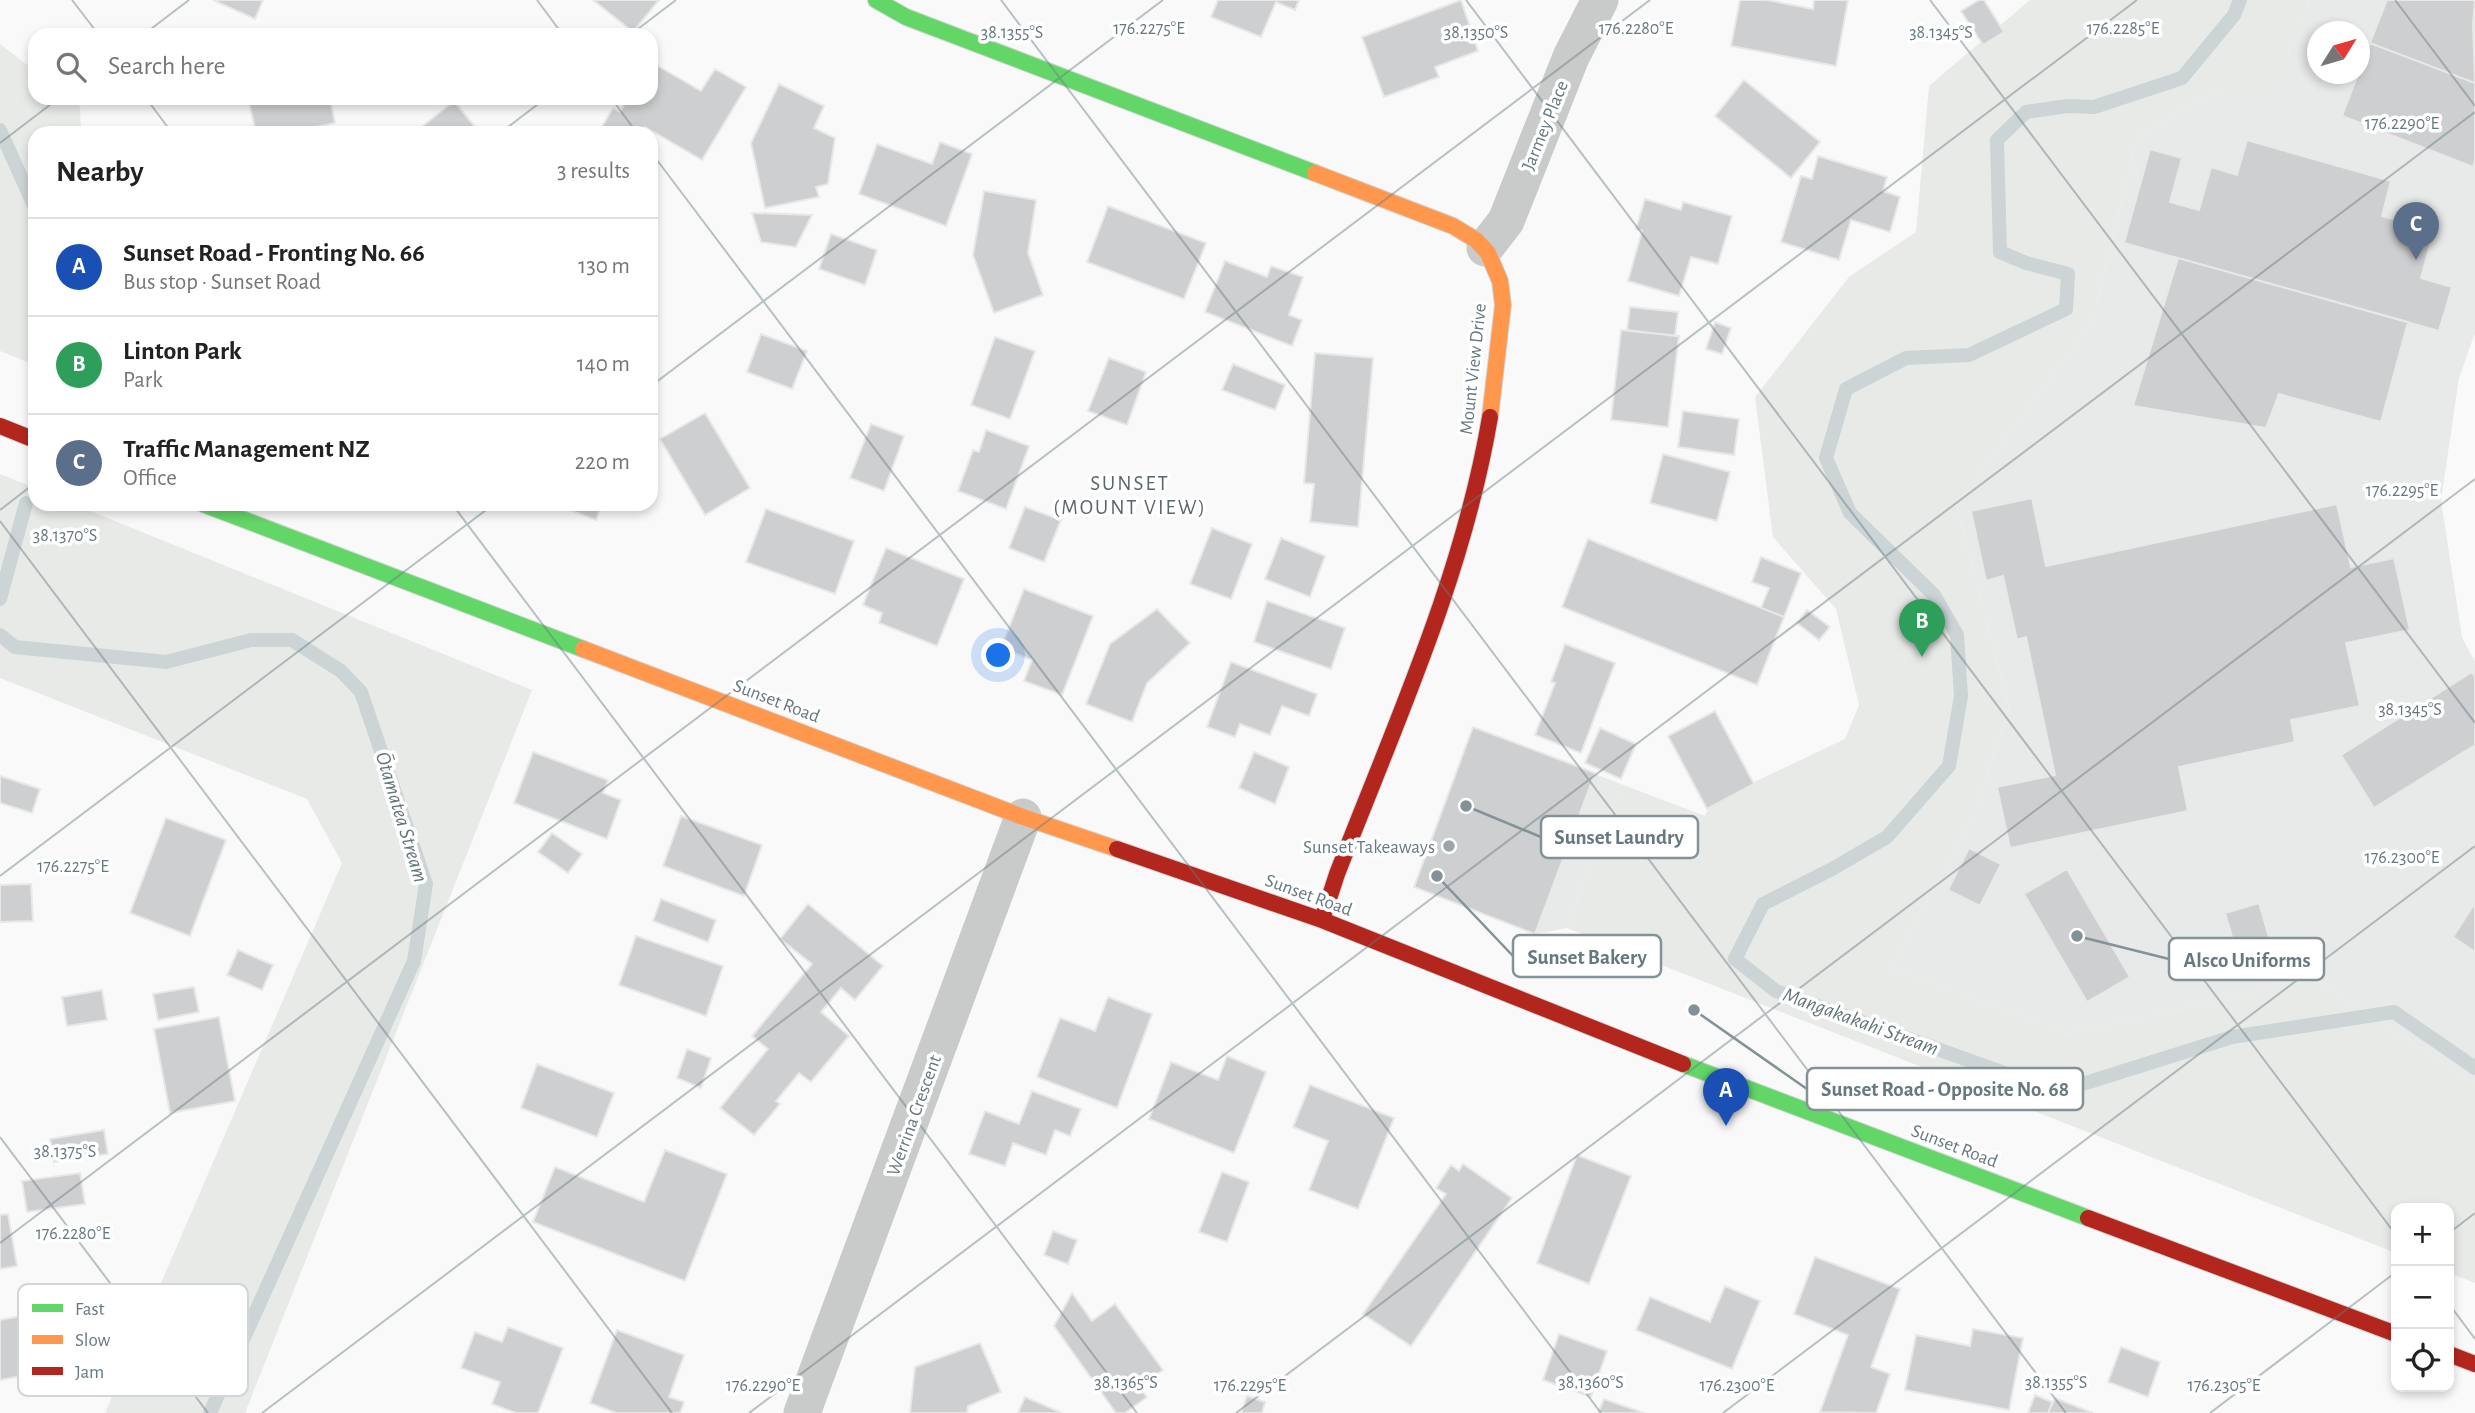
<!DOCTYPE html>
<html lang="en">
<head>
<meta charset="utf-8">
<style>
	body { margin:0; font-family:"Alegreya Sans",sans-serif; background:#f6f6f6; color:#222 }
	.controls { position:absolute; right:21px; bottom:21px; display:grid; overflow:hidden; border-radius:14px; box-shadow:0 4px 10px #0003 }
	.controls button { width:63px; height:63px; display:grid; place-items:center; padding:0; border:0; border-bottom:2px solid #e0e0e0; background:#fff; color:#222; font:35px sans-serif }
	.compass { position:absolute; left:2307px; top:21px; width:63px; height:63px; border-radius:50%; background:#fff; box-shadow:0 4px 10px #0003; rotate:53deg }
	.you { position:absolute; left:999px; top:656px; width:24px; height:24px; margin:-18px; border:5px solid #fff; border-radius:50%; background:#1a73e8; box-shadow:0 0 0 10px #1a73e833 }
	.badge { display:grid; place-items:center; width:46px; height:46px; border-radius:50%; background:#585d5f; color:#fff; font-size:23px; font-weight:700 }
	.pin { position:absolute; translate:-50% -58px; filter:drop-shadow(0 2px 4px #0008) }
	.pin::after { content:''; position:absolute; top:37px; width:24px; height:21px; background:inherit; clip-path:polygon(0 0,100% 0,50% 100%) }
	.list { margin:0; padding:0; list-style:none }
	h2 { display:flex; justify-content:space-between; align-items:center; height:91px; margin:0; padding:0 28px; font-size:30px }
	h2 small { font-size:23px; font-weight:400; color:#767676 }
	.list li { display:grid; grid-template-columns:46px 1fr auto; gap:21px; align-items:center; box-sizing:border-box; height:98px; padding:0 28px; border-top:2px solid #e0e0e0 }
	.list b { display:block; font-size:26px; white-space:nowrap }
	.list p { margin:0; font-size:23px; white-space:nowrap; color:#767676 }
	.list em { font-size:23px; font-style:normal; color:#767676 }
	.icon { flex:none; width:38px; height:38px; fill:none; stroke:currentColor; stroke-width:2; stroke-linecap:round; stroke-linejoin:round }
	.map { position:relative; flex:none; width:2475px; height:1413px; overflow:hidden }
	.search { position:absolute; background:#fff; box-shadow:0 4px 10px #0003; left:28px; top:28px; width:630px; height:77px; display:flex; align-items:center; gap:18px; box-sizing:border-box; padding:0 24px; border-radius:21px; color:#767676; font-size:26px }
	.panel { position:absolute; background:#fff; box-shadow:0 4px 10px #0003; left:28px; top:126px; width:630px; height:385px; border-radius:21px }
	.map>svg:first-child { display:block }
</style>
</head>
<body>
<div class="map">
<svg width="2475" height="1413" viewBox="0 0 2475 1413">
	<rect width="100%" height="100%" fill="#f9f9f9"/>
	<!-- built -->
	<path fill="#e8eae9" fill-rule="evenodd" d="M 2309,0 L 2475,0 L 2475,333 L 2459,378 L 2441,500 L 2462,637 L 2475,662 L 2475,1084 L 2316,980 L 2068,1033 L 1891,968 L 1975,814 L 2009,708 L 1956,503 L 2092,323 L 2137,137 L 2218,89 L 2272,96 ZM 2318,32 L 2360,32 L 2360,74 L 2318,74 Z
		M 1473,727 L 1621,784 L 1567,928 L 1535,934 L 1414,887 Z"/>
	<!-- green -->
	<path fill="#e8eae7" d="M 2030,0 L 2309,0 L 2272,97 L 2218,89 L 2137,137 L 2092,323 L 1956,503 L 2009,708 L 1975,814 L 1891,968 L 2068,1033 L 2316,980 L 2475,1084 L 2475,1283 L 2449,1273 L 2449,1208 L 2396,1208 L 2396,1253 L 1567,928 L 1621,784 L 1705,816 L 1712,802 L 1845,739 L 1859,705 L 1836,609 L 1773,537 L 1755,397 L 1849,277 L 1916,232 L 1929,86 Z
		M 0,44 L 35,71 L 35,98 L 69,98 L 80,107 L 81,133 L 35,133 L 35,365 L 0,351 Z
		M 0,474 L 35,488 L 35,504 L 73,504 L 532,690 L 245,1413 L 105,1413 L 342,863 L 307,799 L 0,678 Z"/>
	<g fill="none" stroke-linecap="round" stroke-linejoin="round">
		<!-- stream -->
		<path stroke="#ccd4d5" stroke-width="14" d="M 2240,0 L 2234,15 L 2182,78 L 2094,107 L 2067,106 L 2026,112 L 1997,140 L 2000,252 L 2026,263 L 2068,274 L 2066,309 L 1969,355 L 1906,358 L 1846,389 L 1826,458 L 1850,513 L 1934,595 L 1957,635 L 1961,696 L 1949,766 L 1887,837 L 1832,869 L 1763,904 L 1735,959 L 1776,991 L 2057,1092 L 2232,1037 L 2394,1012 L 2475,1068
			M 0,130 L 35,208
			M 0,599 L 26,503
			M 0,635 L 15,647 L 166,662 L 251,640 L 292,640 L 341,671 L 361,692 L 426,884 L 414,961 L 210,1413"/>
	</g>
	<!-- building -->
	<path fill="#cdcfd0" stroke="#e8e8e8" stroke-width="2" d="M 213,0 L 263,0 L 255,19 Z
		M 593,0 L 659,0 L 633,32 Z
		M 1218,0 L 1299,0 L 1295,10 L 1276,2 L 1261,37 L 1211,17 Z
		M 1461,0 L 1478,51 L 1435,67 L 1439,77 L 1384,97 L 1362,37 Z
		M 1740,0 L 1767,0 L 1813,9 L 1814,0 L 1848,0 L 1836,66 L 1731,46 Z
		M 1979,0 L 1984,0 L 2004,32 L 1983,45 L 1961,11 Z
		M 2387,0 L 2475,0 L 2473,23 L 2475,83 L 2370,43 Z
		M 2370,43 L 2475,83 L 2475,161 L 2473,167 L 2342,116 Z
		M 651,62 L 701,91 L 715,69 L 746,87 L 702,160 L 645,127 L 642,133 L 611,133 L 601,128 L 613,108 L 620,112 L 628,98 L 651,98 Z
		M 1744,80 L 1820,142 L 1791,178 L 1715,116 Z
		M 779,84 L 824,106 L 814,128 L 835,138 L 828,184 L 816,187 L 819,197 L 765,208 L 751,143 Z
		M 248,98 L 330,98 L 335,123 L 286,133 L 256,133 Z
		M 454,101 L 480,133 L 414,133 Z
		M 2247,140 L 2391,181 L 2382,216 L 2434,230 L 2421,278 L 2452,287 L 2439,331 L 2124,243 L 2150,149 L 2182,158 L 2170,202 L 2199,210 L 2211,167 L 2237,175 Z
		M 940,142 L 972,154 L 946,226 L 859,194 L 877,144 L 932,164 Z
		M 1818,156 L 1887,177 L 1883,191 L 1900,197 L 1890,232 L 1851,220 L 1839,260 L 1781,242 L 1801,176 L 1812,179 Z
		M 984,191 L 1036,200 L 1028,253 L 1043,295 L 994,313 L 973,255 Z
		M 1645,199 L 1681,210 L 1683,202 L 1732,216 L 1718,264 L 1691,257 L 1679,296 L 1628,281 L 1642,231 L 1636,229 Z
		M 1108,206 L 1206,243 L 1184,299 L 1087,262 Z
		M 752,213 L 812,215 L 796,247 L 761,242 Z
		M 831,234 L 877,250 L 865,285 L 819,269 Z
		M 2178,258 L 2408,322 L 2381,422 L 2279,394 L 2266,428 L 2133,406 Z
		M 1225,261 L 1267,277 L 1271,266 L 1303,277 L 1289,315 L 1302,320 L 1292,346 L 1205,312 Z
		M 1630,307 L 1678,312 L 1675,336 L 1627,330 Z
		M 1715,322 L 1731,328 L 1722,354 L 1706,349 Z
		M 1621,330 L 1679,336 L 1668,427 L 1611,420 Z
		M 761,334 L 807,351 L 792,389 L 747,372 Z
		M 995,337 L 1035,351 L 1010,419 L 971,405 Z
		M 1315,353 L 1373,358 L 1358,527 L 1310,522 L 1314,484 L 1304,483 Z
		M 1109,358 L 1146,372 L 1127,425 L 1088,411 Z
		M 1233,364 L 1285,385 L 1275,410 L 1222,390 Z
		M 1683,411 L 1739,419 L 1734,455 L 1678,447 Z
		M 705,413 L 750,488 L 705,515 L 660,439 Z
		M 871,424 L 904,436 L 884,491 L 850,478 Z
		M 986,430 L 1029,446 L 1006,509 L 958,491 L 973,450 L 979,452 Z
		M 1663,454 L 1730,472 L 1717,521 L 1650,503 Z
		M 2032,498 L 2046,566 L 2337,504 L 2351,567 L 2394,558 L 2410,630 L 2346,643 L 2360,706 L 2291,720 L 2295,742 L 2179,767 L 2188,811 L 2010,848 L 1997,787 L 2055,775 L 2026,637 L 2017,640 L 2003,576 L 1986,581 L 1971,511 Z
		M 554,504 L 602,504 L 596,520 Z
		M 1025,507 L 1061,520 L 1044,562 L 1009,548 Z
		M 766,509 L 854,541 L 835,594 L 746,562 Z
		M 1212,528 L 1252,544 L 1231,599 L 1190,584 Z
		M 1281,538 L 1325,556 L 1310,597 L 1265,579 Z
		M 1588,539 L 1784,617 L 1757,685 L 1562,607 Z
		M 886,548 L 964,579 L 937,646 L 879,623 L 882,613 L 863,605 Z
		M 1761,557 L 1801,573 L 1784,617 L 1761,608 L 1769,588 L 1752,582 Z
		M 1024,589 L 1093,616 L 1062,695 L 1024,681 L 1032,660 L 1001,648 Z
		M 1267,601 L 1345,628 L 1331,669 L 1254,642 Z
		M 1157,609 L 1190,643 L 1147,683 L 1132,722 L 1086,704 L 1110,644 Z
		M 1807,610 L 1830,627 L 1819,640 L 1797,623 Z
		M 1565,644 L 1615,663 L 1581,753 L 1535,735 L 1555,683 L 1551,682 Z
		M 1231,662 L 1317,694 L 1309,716 L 1282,706 L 1270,735 L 1240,724 L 1235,737 L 1207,727 Z
		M 2472,672 L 2475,677 L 2475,745 L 2374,808 L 2341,755 Z
		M 1715,711 L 1754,784 L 1707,809 L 1668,736 Z
		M 1473,727 L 1595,773 L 1535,934 L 1414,887 Z
		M 1600,728 L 1636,744 L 1621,779 L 1585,763 Z
		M 533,752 L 608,780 L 603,793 L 621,800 L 607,839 L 514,803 Z
		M 1254,752 L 1289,767 L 1275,804 L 1239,788 Z
		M 0,776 L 40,789 L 32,813 L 0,803 Z
		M 681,816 L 762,845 L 744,896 L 663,866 Z
		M 166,818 L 226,840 L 190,936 L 130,913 Z
		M 552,833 L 582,854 L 568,873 L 538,852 Z
		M 1969,848 L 2001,864 L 1980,906 L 1948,890 Z
		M 2067,869 L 2130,977 L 2087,1002 L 2024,894 Z
		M 31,884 L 33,921 L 0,922 L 0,885 Z
		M 661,899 L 716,920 L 708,942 L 653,921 Z
		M 2259,903 L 2278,968 L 2244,977 L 2225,913 Z
		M 2475,903 L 2475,952 L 2453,937 Z
		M 808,904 L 883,966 L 855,1000 L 841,988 L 821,1012 L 849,1036 L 811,1082 L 799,1073 L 776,1101 L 780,1104 L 754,1135 L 720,1108 L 768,1049 L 752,1036 L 812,964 L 780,939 Z
		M 636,936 L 723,966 L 706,1016 L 619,985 Z
		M 238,950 L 273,965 L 262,990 L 227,975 Z
		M 194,987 L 199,1012 L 158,1020 L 153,994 Z
		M 102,990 L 107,1020 L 67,1026 L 62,997 Z
		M 1108,997 L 1152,1014 L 1117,1108 L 1037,1077 L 1060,1018 L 1095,1031 Z
		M 219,1017 L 235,1101 L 170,1113 L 154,1029 Z
		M 687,1049 L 711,1058 L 701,1088 L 677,1078 Z
		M 1227,1056 L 1266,1072 L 1234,1153 L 1149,1119 L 1171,1062 L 1218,1080 Z
		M 537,1064 L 614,1093 L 597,1137 L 521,1108 Z
		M 1310,1085 L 1394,1118 L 1358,1209 L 1309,1190 L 1328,1141 L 1293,1127 Z
		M 1032,1091 L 1081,1109 L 1070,1136 L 1055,1130 L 1046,1155 L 1013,1143 L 1005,1166 L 969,1154 L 985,1111 L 1019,1124 Z
		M 104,1130 L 108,1154 L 54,1162 L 50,1139 Z
		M 665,1150 L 727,1174 L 685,1281 L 533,1222 L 555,1167 L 644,1202 Z
		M 1577,1155 L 1631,1176 L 1589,1284 L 1537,1263 Z
		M 1463,1164 L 1512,1198 L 1411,1346 L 1363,1314 L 1446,1194 L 1436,1188 L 1451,1165 L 1459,1171 Z
		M 1222,1172 L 1249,1182 L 1227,1242 L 1199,1232 Z
		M 80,1173 L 85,1204 L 27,1212 L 22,1181 Z
		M 8,1214 L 17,1266 L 0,1269 L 0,1215 Z
		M 1053,1231 L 1077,1240 L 1068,1264 L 1044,1255 Z
		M 1815,1257 L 1900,1289 L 1871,1367 L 1890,1374 L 1876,1413 L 1820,1412 L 1848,1335 L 1794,1314 Z
		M 1725,1286 L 1760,1301 L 1732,1369 L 1636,1330 L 1650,1297 L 1710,1322 Z
		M 1072,1293 L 1092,1321 L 1115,1304 L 1163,1370 L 1139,1387 L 1147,1397 L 1125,1413 L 1116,1413 L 1054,1326 Z
		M 36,1313 L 48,1371 L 0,1380 L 0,1320 Z
		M 508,1327 L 563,1348 L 538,1413 L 516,1413 L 492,1404 L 500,1382 L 461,1368 L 475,1332 L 502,1342 Z
		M 1973,1329 L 2023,1338 L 2009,1410 L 1905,1390 L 1916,1335 L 1970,1346 Z
		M 617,1330 L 684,1355 L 669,1397 L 684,1402 L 680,1413 L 616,1413 L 590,1403 Z
		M 1559,1334 L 1607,1351 L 1591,1397 L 1543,1380 Z
		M 980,1343 L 1001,1392 L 968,1406 L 967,1413 L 910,1413 L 915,1367 Z
		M 2121,1347 L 2160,1362 L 2148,1397 L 2108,1382 Z
		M 2035,1395 L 2052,1402 L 2048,1413 L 2028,1413 Z
		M 1247,1396 L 1265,1402 L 1262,1413 L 1241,1413 Z
		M 1025,1397 L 1062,1413 L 1018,1413 Z
		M 2055,1398 L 2093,1413 L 2048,1413 Z
		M 1604,1399 L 1644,1413 L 1598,1413 Z"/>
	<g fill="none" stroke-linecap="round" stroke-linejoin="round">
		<!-- fast casing -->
		<g stroke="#d4d5d6" stroke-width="18">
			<path id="fast" d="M 876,0 L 906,17 L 1315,173
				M 203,504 L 583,649
				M 1683,1064 L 2088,1218"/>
		</g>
		<!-- slow casing -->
		<g stroke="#d4d5d6" stroke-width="18">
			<path id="slow" d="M 1315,173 L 1453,226 L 1476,240 L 1488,253 L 1500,281 L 1503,305 L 1490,417
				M 583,649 L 1023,817 L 1117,849"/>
		</g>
		<!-- jam casing -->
		<g stroke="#d4d5d6" stroke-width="18">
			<path id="jam" d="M 0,426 L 35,440
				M 1117,849 L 1322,920 L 1683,1064
				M 1322,920 L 1337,874 C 1395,724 1463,577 1490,417
				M 2088,1218 L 2396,1334
				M 2449,1354 L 2475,1364"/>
		</g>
		<!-- street -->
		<path stroke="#c9caca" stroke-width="37" d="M 1485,248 L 1506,221 L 1571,57 L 1600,0
			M 802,1413 L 1023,817"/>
		<!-- fast -->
		<use href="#fast" stroke="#63d668" stroke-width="16"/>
		<!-- slow -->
		<use href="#slow" stroke="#ff974d" stroke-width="16"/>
		<!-- jam -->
		<use href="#jam" stroke="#b3261e" stroke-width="16"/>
	</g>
	<!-- ticks -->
	<path fill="none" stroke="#677980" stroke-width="2" stroke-opacity="0.45" d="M 72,0 L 99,35M 537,0 L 563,35M 1001,0 L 2066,1413M 1466,0 L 2396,1235M 1930,0 L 2475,723M 2395,0 L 2475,106M 143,35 L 189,0M 630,35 L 676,0M 146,98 L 172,133M 611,98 L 637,133M 500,133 L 546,98M 0,143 L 59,98M 651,152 L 1601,1413M 651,386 L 1163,0M 452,504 L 1137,1413M 0,510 L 35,483M 0,521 L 672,1413M 0,876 L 494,504M 0,1137 L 208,1413M 2449,1233 L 2475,1213M 0,1243 L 1650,0M 2449,1304 L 2475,1339M 262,1413 L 2137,0M 749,1413 L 2475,112M 1236,1413 L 2475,479M 1723,1413 L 2475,846M 2210,1413 L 2396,1272"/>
	<!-- markers -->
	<circle fill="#9aa6aa" stroke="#fff" stroke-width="2.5" cx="1449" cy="846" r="7"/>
	<g text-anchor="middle" stroke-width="7" stroke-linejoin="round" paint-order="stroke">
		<!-- street labels -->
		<g font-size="19" fill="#677980" stroke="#fff">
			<text transform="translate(1544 125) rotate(-68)" y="7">Jarmey Place</text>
			<text transform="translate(1472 369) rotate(-84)" y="7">Mount View Drive</text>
			<text transform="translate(777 700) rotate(21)" y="7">Sunset Road</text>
			<text transform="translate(1309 894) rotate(20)" y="7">Sunset Road</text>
			<text transform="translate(913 1115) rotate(-70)" y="7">Werrina Crescent</text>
			<text transform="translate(1955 1145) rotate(21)" y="7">Sunset Road</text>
		</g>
		<!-- poi labels -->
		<g font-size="19" fill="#677980" stroke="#fff" text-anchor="end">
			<text x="1435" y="853">Sunset Takeaways</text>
		</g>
		<!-- neighbourhood labels -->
		<g font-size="21" letter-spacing="2" fill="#59666c" stroke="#fff">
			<text x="1130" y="490">SUNSET<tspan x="1130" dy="24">(MOUNT VIEW)</tspan></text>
		</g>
		<!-- water labels -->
		<g font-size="21" font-style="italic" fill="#637679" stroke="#fff">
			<text transform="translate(402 817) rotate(73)" y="7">Ōtamatea Stream</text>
			<text transform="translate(1861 1021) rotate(20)" y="7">Mangakakahi Stream</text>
		</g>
	</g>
	<!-- legend -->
	<rect x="18" y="1284" width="230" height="112" rx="10" fill="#fff" stroke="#d1d7d9" stroke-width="2"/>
	<rect x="32" y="1304" width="31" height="8" fill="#63d668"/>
	<rect x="32" y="1335" width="31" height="9" fill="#ff974d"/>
	<rect x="32" y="1367" width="31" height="8" fill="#b3261e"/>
	<g font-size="19" fill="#677980">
		<text x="75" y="1315">Fast</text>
		<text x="75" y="1346">Slow</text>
		<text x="75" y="1378">Jam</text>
	</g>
	<g font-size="18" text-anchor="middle" fill="#677980" stroke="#fff" stroke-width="7" stroke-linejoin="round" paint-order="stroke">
		<text x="1149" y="34">176.2275°E</text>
		<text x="1636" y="34">176.2280°E</text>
		<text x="2123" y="34">176.2285°E</text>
		<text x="1012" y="38">38.1355°S</text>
		<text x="1476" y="38">38.1350°S</text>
		<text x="1941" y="38">38.1345°S</text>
		<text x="2402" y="129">176.2290°E</text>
		<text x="2402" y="496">176.2295°E</text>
		<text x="65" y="541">38.1370°S</text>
		<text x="2410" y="715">38.1345°S</text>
		<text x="2402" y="863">176.2300°E</text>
		<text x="73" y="872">176.2275°E</text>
		<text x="65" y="1157">38.1375°S</text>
		<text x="73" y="1239">176.2280°E</text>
		<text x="1126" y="1388">38.1365°S</text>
		<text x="1591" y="1388">38.1360°S</text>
		<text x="2056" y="1388">38.1355°S</text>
		<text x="763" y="1391">176.2290°E</text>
		<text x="1250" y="1391">176.2295°E</text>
		<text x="1737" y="1391">176.2300°E</text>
		<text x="2224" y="1391">176.2305°E</text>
	</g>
	<!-- callouts -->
	<path fill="none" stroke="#839297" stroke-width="2.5" d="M1466 806L1541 837M1437 876L1513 956M2077 936L2169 959M1694 1010L1807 1089"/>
	<g fill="#839297" stroke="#fff" stroke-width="2.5">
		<circle cx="1466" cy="806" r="7"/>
		<circle cx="1437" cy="876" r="7"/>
		<circle cx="2077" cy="936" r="7"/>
		<circle cx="1694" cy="1010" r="7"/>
	</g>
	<g fill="#fff" stroke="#839297" stroke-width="2.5">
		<rect x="1541" y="816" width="157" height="42" rx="7"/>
		<rect x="1513" y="935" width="148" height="42" rx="7"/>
		<rect x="2169" y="938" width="155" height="42" rx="7"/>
		<rect x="1807" y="1068" width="276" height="42" rx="7"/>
	</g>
	<g font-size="21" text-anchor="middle" font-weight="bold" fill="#677980">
		<text x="1619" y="844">Sunset Laundry</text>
		<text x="1587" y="964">Sunset Bakery</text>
		<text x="2247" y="967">Alsco Uniforms</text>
		<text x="1945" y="1096">Sunset Road - Opposite No. 68</text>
	</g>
</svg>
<div class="controls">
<button>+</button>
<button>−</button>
<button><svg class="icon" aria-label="locate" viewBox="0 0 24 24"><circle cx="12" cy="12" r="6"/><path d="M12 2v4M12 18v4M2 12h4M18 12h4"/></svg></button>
</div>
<svg class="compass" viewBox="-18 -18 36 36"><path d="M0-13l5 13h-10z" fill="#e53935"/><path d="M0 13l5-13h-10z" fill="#767676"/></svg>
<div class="you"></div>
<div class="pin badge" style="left:1726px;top:1126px;background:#1a4fb4">A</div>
<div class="pin badge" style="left:1922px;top:657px;background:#2e9e5b">B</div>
<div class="pin badge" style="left:2416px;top:260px;background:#5c6f8a">C</div>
<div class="search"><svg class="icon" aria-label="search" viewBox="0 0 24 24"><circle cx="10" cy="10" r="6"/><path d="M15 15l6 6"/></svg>Search here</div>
<section class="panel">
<h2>Nearby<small>3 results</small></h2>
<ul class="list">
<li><span class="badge" style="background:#1a4fb4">A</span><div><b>Sunset Road - Fronting No. 66</b><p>Bus stop · Sunset Road</p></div><em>130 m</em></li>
<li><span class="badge" style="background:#2e9e5b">B</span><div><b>Linton Park</b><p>Park</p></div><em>140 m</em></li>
<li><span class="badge" style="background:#5c6f8a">C</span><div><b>Traffic Management NZ</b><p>Office</p></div><em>220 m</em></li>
</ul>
</section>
</div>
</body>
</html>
